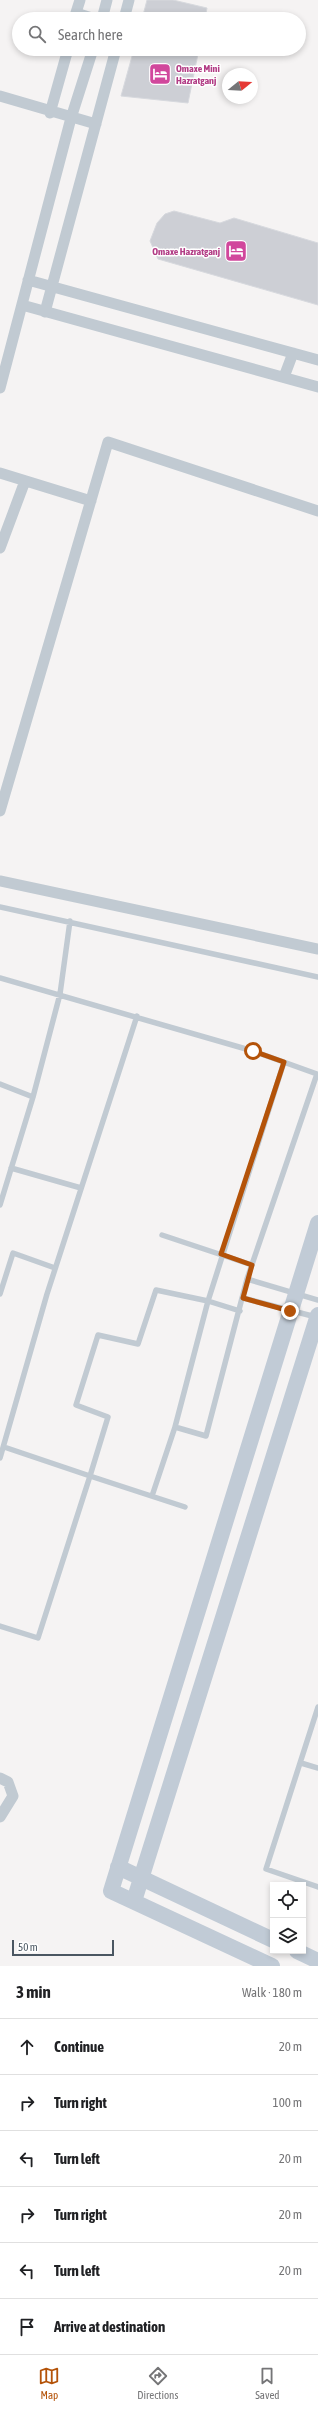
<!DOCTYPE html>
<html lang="en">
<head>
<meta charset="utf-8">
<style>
	body { margin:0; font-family:"Asap Condensed",sans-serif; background:#f6f6f6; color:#202124 }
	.controls { position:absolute; right:12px; bottom:12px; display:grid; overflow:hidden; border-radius:0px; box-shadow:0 2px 6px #0003 }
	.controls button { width:36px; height:36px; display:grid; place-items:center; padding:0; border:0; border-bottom:1px solid #e0e0e0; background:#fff; color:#202124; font:20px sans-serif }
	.compass { position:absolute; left:222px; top:68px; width:36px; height:36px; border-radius:50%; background:#fff; box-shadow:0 2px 6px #0003; rotate:72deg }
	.scale { position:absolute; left:12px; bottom:10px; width:102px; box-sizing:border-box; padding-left:4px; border:2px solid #4a5661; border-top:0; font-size:11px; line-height:14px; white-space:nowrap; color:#4a5661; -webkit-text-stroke:3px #fff; paint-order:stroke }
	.stop { position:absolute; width:12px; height:12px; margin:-9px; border:3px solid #b45309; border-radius:50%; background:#fff }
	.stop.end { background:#b45309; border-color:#fff; box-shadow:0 1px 4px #0008 }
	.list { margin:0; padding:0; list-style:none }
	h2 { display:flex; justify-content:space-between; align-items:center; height:52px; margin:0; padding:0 16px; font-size:17px }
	h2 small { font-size:13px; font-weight:400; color:#757577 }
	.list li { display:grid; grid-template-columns:26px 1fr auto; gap:12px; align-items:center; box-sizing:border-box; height:56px; padding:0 16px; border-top:1px solid #e0e0e0 }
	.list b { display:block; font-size:15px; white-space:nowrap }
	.list em { font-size:13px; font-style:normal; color:#757577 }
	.icon { flex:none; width:22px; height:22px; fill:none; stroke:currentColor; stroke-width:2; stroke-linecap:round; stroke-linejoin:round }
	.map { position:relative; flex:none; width:318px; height:1966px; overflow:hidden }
	.search { position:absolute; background:#fff; box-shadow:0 2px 6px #0003; left:12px; right:12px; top:12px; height:44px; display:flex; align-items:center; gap:10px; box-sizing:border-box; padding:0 14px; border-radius:22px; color:#757577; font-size:15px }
	.sheet { height:388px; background:#fff }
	nav { display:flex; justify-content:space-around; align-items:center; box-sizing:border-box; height:56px; border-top:1px solid #e0e0e0; background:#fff; font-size:11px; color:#757577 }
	nav a { display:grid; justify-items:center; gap:2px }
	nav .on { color:#b45309 }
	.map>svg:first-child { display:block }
</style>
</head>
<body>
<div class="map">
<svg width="318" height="1966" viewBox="0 0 318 1966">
	<rect width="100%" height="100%" fill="#f5f3f3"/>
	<!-- building -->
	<path fill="#cdcfd5" stroke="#d7d9de" d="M 147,0 L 173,0 L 207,8 L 205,19 L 142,19 Z
		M 134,49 L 199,49 L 188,103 L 121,96 Z
		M 174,211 L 220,223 L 234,218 L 318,243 L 318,305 L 158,259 L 150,241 L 157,223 L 165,214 Z"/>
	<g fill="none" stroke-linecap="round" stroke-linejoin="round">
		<!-- lane -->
		<path stroke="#c1cad2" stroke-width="5.5" d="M 0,907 L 318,977
			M 0,978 L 253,1051 L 317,1074 L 247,1279 L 206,1436 L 175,1427 L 152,1496
			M 0,1084 L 33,1097
			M 11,1168 L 81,1188
			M 0,1205 L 33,1097 L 60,994 L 70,921
			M 162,1235 L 252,1265
			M 247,1279 L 318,1300
			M 0,1294 L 13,1253 L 55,1268
			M 243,1298 L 316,1317
			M 240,1311 L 208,1301 L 284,1062
			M 4,1447 L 90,1476 L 108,1417 L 76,1405 L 98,1335 L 138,1344 L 156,1290 L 208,1301 L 175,1427
			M 0,1458 L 47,1294 L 137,1016
			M 0,1626 L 38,1638 L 90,1476 L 185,1507
			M 318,1707 L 266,1869 L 318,1887
			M 301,1763 L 318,1768"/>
		<!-- street -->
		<path stroke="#c1cad2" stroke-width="11" d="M 76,13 L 95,19
			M 74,19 L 80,0
			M 102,19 L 107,0
			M 124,19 L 129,0
			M 0,96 L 96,124
			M 50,113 L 68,49
			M 28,280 L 318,360
			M 22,305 L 318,387
			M 45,312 L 116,49
			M 284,377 L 293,353
			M 0,388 L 71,118 L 93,49
			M 0,473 L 91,501
			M 0,548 L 25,481
			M 0,811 L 108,442 L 318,511
			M 0,881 L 318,949
			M 0,1778 L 8,1782 L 13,1796 L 0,1817"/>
		<!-- secondary -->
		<path stroke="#c1cbd6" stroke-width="16" d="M 118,1867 L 273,1940
			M 134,1901 L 318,1315
			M 297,1951 L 318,1961
			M 272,1966 L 111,1891 L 318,1223"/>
	</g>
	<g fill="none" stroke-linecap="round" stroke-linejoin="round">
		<!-- route -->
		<path stroke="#b45309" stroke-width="5" d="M 253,1051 L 284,1062 L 221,1254 L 252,1265 L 243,1298 L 290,1311"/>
	</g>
	<!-- icons -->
	<defs>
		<g id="hotel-square" transform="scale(1.15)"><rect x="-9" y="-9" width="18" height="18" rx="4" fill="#d1479c" stroke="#fff"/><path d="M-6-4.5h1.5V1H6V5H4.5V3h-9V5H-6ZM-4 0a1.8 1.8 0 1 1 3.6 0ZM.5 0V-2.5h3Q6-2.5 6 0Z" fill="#fff"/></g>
	</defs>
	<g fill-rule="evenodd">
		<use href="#hotel-square" x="160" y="74"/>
		<use href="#hotel-square" x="236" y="251"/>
	</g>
	<g text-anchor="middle" stroke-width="3" stroke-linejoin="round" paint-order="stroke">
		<!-- hotel labels -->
		<g font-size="10" font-weight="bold" fill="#b23c85" stroke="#fff" text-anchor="start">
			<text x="176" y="72">Omaxe Mini<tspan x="176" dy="12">Hazratganj</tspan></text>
			<text x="220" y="255" text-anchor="end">Omaxe Hazratganj</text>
		</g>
	</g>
</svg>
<div class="controls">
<button><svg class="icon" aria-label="locate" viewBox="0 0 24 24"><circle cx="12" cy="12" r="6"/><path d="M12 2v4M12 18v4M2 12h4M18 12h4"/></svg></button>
<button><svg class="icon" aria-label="layers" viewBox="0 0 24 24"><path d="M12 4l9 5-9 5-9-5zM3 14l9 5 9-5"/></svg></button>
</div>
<svg class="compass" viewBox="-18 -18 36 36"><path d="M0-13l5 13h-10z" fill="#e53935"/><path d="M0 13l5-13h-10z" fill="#757577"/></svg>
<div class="scale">50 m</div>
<div class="stop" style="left:253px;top:1051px"></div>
<div class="stop end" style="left:290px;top:1311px"></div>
<div class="search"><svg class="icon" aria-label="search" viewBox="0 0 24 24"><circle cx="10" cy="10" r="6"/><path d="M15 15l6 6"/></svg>Search here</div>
</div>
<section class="sheet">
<h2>3 min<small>Walk · 180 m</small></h2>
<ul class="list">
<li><svg class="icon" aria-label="ahead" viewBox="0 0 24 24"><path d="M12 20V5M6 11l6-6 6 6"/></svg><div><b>Continue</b></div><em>20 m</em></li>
<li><svg class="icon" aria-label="right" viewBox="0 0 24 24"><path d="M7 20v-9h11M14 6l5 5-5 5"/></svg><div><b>Turn right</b></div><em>100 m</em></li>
<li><svg class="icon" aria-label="left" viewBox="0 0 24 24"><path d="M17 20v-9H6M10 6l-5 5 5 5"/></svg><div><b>Turn left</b></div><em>20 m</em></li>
<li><svg class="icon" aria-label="right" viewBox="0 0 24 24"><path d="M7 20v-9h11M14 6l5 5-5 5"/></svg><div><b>Turn right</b></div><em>20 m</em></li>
<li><svg class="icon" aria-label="left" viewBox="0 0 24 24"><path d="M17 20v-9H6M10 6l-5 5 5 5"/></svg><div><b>Turn left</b></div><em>20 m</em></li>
<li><svg class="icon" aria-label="arrive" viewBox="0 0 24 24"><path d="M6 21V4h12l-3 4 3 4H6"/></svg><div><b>Arrive at destination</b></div></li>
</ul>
</section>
<nav>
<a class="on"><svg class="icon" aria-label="map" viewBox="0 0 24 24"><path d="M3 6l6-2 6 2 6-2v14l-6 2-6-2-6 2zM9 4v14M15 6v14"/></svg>Map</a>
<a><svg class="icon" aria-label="directions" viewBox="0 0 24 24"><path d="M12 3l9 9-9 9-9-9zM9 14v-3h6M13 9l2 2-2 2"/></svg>Directions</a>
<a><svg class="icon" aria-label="saved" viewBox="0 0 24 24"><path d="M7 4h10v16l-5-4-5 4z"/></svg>Saved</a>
</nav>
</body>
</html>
